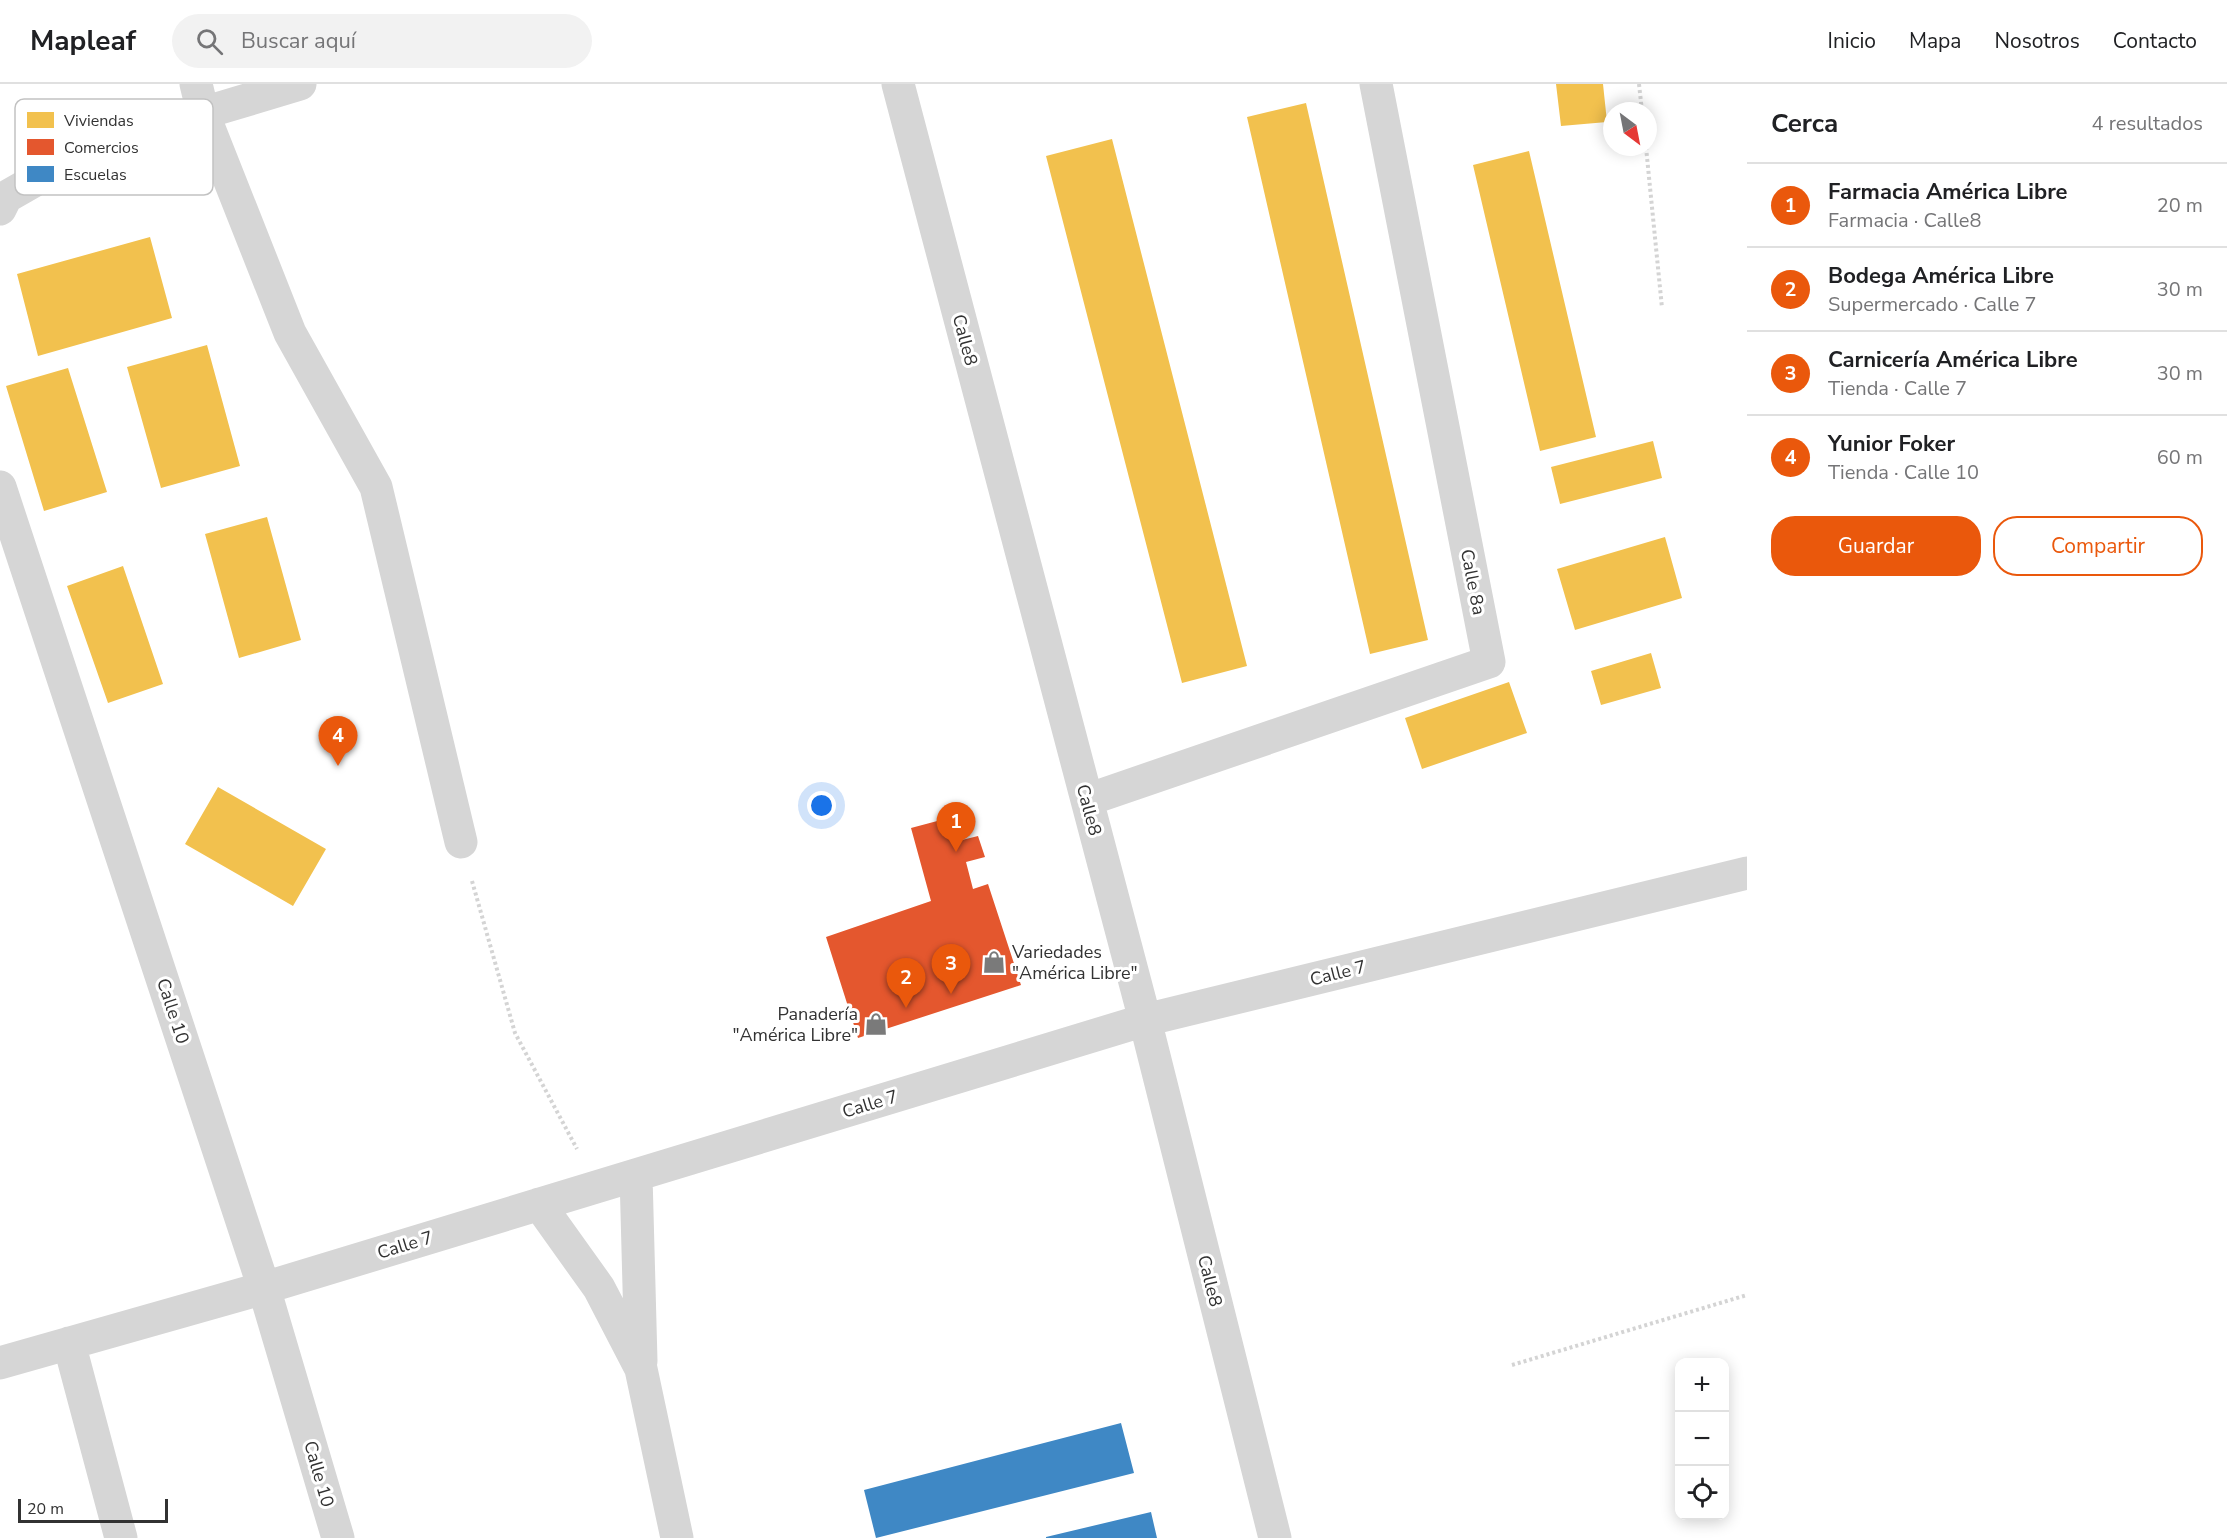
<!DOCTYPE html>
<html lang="es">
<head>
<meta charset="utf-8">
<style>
	body { margin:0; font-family:"Nunito Sans",sans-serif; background:#f2f2f2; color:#202124 }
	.controls { position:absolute; right:18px; bottom:18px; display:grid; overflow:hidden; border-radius:12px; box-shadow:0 3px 15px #0003 }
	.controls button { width:54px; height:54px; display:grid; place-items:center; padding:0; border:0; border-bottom:2px solid #e0e0e0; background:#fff; color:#202124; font:30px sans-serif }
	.compass { position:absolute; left:1603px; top:18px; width:54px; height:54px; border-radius:50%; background:#fff; box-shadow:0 3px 15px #0003; rotate:148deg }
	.scale { position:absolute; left:18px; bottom:15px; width:150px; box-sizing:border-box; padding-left:6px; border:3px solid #323232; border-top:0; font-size:16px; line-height:21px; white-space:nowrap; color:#323232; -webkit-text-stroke:4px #fff; paint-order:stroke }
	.you { position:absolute; left:822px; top:722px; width:21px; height:21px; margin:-15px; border:4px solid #fff; border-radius:50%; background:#1a73e8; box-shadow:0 0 0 9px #1a73e833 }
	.badge { display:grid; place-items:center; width:39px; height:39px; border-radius:50%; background:#ea580c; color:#fff; font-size:20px; font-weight:700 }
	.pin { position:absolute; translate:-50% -50px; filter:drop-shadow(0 2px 3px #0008) }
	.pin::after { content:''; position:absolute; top:32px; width:21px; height:18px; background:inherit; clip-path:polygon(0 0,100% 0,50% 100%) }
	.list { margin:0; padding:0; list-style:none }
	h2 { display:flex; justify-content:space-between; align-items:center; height:78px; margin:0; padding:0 24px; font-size:26px }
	h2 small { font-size:20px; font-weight:400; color:#757577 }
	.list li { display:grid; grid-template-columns:39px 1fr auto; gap:18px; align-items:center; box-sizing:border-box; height:84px; padding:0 24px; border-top:2px solid #e0e0e0 }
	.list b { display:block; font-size:22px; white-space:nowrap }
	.list p { margin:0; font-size:20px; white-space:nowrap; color:#757577 }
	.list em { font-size:20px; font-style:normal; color:#757577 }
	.actions { display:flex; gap:12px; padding:18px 24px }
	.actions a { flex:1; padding:14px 0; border:2px solid #ea580c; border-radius:24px; text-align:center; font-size:21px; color:#ea580c }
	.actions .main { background:#ea580c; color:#fff }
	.icon { flex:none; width:33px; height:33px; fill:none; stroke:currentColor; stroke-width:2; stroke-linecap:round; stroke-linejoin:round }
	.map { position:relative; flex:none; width:1747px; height:1454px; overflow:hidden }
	header { display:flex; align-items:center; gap:36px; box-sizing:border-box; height:84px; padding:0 30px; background:#fff; border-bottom:2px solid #e0e0e0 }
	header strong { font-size:28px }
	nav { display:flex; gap:33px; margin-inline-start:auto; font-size:21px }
	.search { width:420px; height:54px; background:#f2f2f2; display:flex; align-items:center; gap:15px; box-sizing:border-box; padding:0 21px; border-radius:33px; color:#757577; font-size:22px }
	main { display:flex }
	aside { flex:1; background:#fff }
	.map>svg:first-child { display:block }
</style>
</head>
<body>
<header>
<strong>Mapleaf</strong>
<div class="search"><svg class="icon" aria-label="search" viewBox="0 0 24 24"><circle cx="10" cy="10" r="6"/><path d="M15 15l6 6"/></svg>Buscar aquí</div>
<nav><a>Inicio</a><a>Mapa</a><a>Nosotros</a><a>Contacto</a></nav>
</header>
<main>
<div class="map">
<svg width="1747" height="1454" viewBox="0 0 1747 1454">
	<rect width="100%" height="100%" fill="#fff"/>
	<!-- homes -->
	<path fill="#f2c14e" d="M 1556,0 L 1603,0 L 1607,38 L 1561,42 Z
		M 1306,19 L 1428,556 L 1370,570 L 1247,33 Z
		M 1112,55 L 1247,582 L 1182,599 L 1046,72 Z
		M 1529,67 L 1596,353 L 1540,367 L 1473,81 Z
		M 150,153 L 172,234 L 38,272 L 17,190 Z
		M 207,261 L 240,382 L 161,404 L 127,283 Z
		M 68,284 L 107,408 L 44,427 L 6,302 Z
		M 1653,357 L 1662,394 L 1560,420 L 1551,383 Z
		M 267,433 L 301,556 L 239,574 L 205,450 Z
		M 1665,453 L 1682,514 L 1575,546 L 1557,485 Z
		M 123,482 L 163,600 L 108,619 L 67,502 Z
		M 1651,569 L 1661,604 L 1601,621 L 1591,587 Z
		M 1509,598 L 1527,649 L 1422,685 L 1405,634 Z
		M 218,703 L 326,765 L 293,822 L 185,760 Z"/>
	<!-- shops -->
	<path fill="#e4572e" d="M 956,732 L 962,756 L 978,752 L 985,773 L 966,778 L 973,805 L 988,800 L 1021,901 L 858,954 L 826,853 L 931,817 L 911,744 Z"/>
	<!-- schools -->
	<path fill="#3f88c5" d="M 1121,1339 L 1134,1389 L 876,1454 L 864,1406 Z
		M 1151,1428 L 1157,1454 L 1046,1454 L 1046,1453 Z"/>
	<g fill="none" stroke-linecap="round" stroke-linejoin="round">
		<!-- path -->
		<path stroke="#d4d4d4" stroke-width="4" stroke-dasharray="3 3" stroke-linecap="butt" d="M 1639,0 L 1642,27
			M 1646,63 L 1662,224
			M 472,797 L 515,949 L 577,1065
			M 1512,1281 L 1747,1211"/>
		<!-- minor -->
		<path stroke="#d6d6d6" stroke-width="33" d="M 196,0 L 203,29 L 290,249 L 376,403 L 461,758
			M 898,0 L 1145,936 L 1275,1454
			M 0,125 L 6,113 L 109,54 L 203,29 L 300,0
			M 0,403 L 264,1204 L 338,1454
			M 1087,716 L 1489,578 L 1376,0
			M 636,1091 L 641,1277
			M 539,1120 L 599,1204 L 641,1285 L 677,1454
			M 69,1259 L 121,1454
			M 0,1279 L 264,1204 L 1145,936 L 1747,789"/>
	</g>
	<!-- icons -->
	<defs>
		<g id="shop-bare" transform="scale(1.8)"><path d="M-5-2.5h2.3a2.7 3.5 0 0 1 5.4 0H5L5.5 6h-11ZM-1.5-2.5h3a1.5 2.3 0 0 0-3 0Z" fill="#7a7a7a" stroke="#fff" stroke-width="2.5" paint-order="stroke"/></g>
	</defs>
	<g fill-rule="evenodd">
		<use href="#shop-bare" x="994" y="878"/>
		<use href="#shop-bare" x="876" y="940"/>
	</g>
	<g text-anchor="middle" stroke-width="6" stroke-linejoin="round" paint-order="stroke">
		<!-- street labels -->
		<g font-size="18" fill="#323232" stroke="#fff">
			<text transform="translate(965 256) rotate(75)" y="6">Calle8</text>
			<text transform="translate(1473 498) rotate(79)" y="6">Calle 8a</text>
			<text transform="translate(1089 726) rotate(75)" y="6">Calle8</text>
			<text transform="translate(1338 889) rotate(-14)" y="6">Calle 7</text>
			<text transform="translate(173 927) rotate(72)" y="6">Calle 10</text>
			<text transform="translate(870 1020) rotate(-17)" y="6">Calle 7</text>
			<text transform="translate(405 1161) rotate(-17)" y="6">Calle 7</text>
			<text transform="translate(1210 1197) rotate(76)" y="6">Calle8</text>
			<text transform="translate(319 1390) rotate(74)" y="6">Calle 10</text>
		</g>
		<!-- poi labels -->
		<g font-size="18" fill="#323232" stroke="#fff" text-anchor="start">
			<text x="1012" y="874">Variedades<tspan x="1012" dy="21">"América Libre"</tspan></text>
			<text x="858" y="936" text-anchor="end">Panadería<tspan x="858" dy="21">"América Libre"</tspan></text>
		</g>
	</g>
	<!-- legend -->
	<rect x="15" y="15" width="198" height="96" rx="9" fill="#fff" stroke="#c2c2c2" stroke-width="1.5"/>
	<rect x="27" y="28" width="27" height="16" fill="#f2c14e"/>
	<rect x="27" y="55" width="27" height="16" fill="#e4572e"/>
	<rect x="27" y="82" width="27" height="16" fill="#3f88c5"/>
	<g font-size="16" fill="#323232">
		<text x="64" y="42">Viviendas</text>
		<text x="64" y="69">Comercios</text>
		<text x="64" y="96">Escuelas</text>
	</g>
</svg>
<div class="controls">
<button>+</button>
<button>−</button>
<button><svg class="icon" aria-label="locate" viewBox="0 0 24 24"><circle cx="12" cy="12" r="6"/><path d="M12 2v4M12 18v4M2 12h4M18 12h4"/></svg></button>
</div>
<svg class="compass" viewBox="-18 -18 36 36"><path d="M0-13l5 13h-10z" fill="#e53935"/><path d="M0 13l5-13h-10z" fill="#757577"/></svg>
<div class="scale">20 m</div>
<div class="you"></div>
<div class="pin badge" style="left:956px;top:768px">1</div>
<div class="pin badge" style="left:906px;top:924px">2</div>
<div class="pin badge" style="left:951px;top:910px">3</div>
<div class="pin badge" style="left:338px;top:682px">4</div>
</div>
<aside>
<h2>Cerca<small>4 resultados</small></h2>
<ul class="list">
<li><span class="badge">1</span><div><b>Farmacia América Libre</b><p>Farmacia · Calle8</p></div><em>20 m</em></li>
<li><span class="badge">2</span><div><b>Bodega América Libre</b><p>Supermercado · Calle 7</p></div><em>30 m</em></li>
<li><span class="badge">3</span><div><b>Carnicería América Libre</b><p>Tienda · Calle 7</p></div><em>30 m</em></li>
<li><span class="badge">4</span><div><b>Yunior Foker</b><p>Tienda · Calle 10</p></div><em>60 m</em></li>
</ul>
<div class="actions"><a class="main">Guardar</a><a>Compartir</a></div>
</aside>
</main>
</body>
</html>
